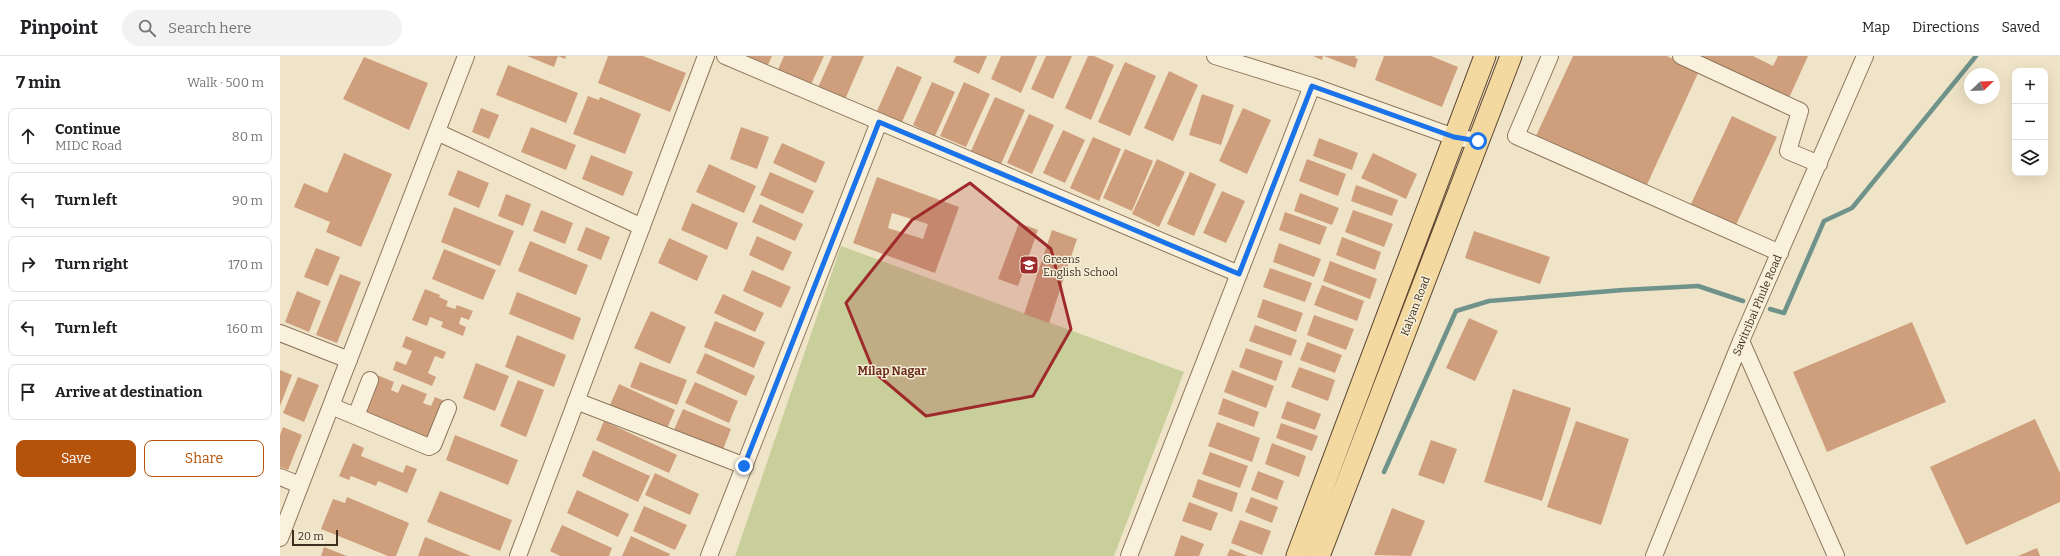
<!DOCTYPE html>
<html lang="en">
<head>
<meta charset="utf-8">
<style>
	body { margin:0; font-family:Bitter,serif; background:#f2f2f2; color:#202124 }
	.controls { position:absolute; right:12px; top:12px; display:grid; overflow:hidden; border-radius:8px; box-shadow:0 4px 16px #0002 }
	.controls button { width:36px; height:36px; display:grid; place-items:center; padding:0; border:0; border-bottom:1px solid #e0e0e0; background:#fff; color:#202124; font:20px sans-serif }
	.compass { position:absolute; left:1684px; top:12px; width:36px; height:36px; border-radius:50%; background:#fff; box-shadow:0 4px 16px #0002; rotate:67deg }
	.scale { position:absolute; left:12px; bottom:10px; width:46px; box-sizing:border-box; padding-left:4px; border:2px solid #3d2e20; border-top:0; font-size:11px; line-height:14px; white-space:nowrap; color:#3d2e20; -webkit-text-stroke:3px #f7eed8; paint-order:stroke }
	.stop { position:absolute; width:12px; height:12px; margin:-9px; border:3px solid #1a73e8; border-radius:50%; background:#fff }
	.stop.end { background:#1a73e8; border-color:#fff; box-shadow:0 1px 4px #0008 }
	.list { margin:0; padding:0; list-style:none }
	h2 { display:flex; justify-content:space-between; align-items:center; height:52px; margin:0; padding:0 16px; font-size:17px }
	h2 small { font-size:13px; font-weight:400; color:#757577 }
	.list li { display:grid; grid-template-columns:26px 1fr auto; gap:12px; align-items:center; box-sizing:border-box; height:56px; margin:0 8px 8px; padding:0 8px; border:1px solid #e0e0e0; border-radius:8px }
	.list b { display:block; font-size:15px; white-space:nowrap }
	.list p { margin:0; font-size:13px; white-space:nowrap; color:#757577 }
	.list em { font-size:13px; font-style:normal; color:#757577 }
	.actions { display:flex; gap:8px; padding:12px 16px }
	.actions a { flex:1; padding:9px 0; border:1px solid #b45309; border-radius:8px; text-align:center; font-size:14px; color:#b45309 }
	.actions .main { background:#b45309; color:#fff }
	.icon { flex:none; width:22px; height:22px; fill:none; stroke:currentColor; stroke-width:2; stroke-linecap:round; stroke-linejoin:round }
	.map { position:relative; flex:none; width:1780px; height:500px; overflow:hidden }
	header { display:flex; align-items:center; gap:24px; box-sizing:border-box; height:56px; padding:0 20px; background:#fff; border-bottom:1px solid #e0e0e0 }
	header strong { font-size:19px }
	nav { display:flex; gap:22px; margin-inline-start:auto; font-size:14px }
	.search { width:280px; height:36px; background:#f2f2f2; display:flex; align-items:center; gap:10px; box-sizing:border-box; padding:0 14px; border-radius:22px; color:#757577; font-size:15px }
	main { display:flex }
	aside { flex:1; background:#fff }
	.map>svg:first-child { display:block }
</style>
</head>
<body>
<header>
<strong>Pinpoint</strong>
<div class="search"><svg class="icon" aria-label="search" viewBox="0 0 24 24"><circle cx="10" cy="10" r="6"/><path d="M15 15l6 6"/></svg>Search here</div>
<nav><a>Map</a><a>Directions</a><a>Saved</a></nav>
</header>
<main>
<aside>
<h2>7 min<small>Walk · 500 m</small></h2>
<ul class="list">
<li><svg class="icon" aria-label="ahead" viewBox="0 0 24 24"><path d="M12 20V5M6 11l6-6 6 6"/></svg><div><b>Continue</b><p>MIDC Road</p></div><em>80 m</em></li>
<li><svg class="icon" aria-label="left" viewBox="0 0 24 24"><path d="M17 20v-9H6M10 6l-5 5 5 5"/></svg><div><b>Turn left</b></div><em>90 m</em></li>
<li><svg class="icon" aria-label="right" viewBox="0 0 24 24"><path d="M7 20v-9h11M14 6l5 5-5 5"/></svg><div><b>Turn right</b></div><em>170 m</em></li>
<li><svg class="icon" aria-label="left" viewBox="0 0 24 24"><path d="M17 20v-9H6M10 6l-5 5 5 5"/></svg><div><b>Turn left</b></div><em>160 m</em></li>
<li><svg class="icon" aria-label="arrive" viewBox="0 0 24 24"><path d="M6 21V4h12l-3 4 3 4H6"/></svg><div><b>Arrive at destination</b></div></li>
</ul>
<div class="actions"><a class="main">Save</a><a>Share</a></div>
</aside>
<div class="map">
<svg width="1780" height="500" viewBox="0 0 1780 500">
	<rect width="100%" height="100%" fill="#f0e4c8"/>
	<!-- green -->
	<path fill="#c9cf9b" d="M 561,190 L 904,316 L 834,500 L 455,500 Z"/>
	<g fill="none" stroke-linecap="round" stroke-linejoin="round">
		<!-- stream -->
		<path stroke="#6f938a" stroke-width="4.5" d="M 1490,253 L 1504,257 L 1544,165 L 1572,152 L 1696,0
			M 1104,416 L 1176,255 L 1209,245 L 1343,234 L 1418,230 L 1463,245"/>
	</g>
	<!-- building -->
	<path fill="#cf9f7d" fill-rule="evenodd" d="M 247,0 L 286,0 L 285,3 L 278,0 L 274,11 Z
		M 328,0 L 363,0 L 406,17 L 390,56 L 318,27 Z
		M 458,0 L 492,0 L 486,13 Z
		M 504,0 L 544,0 L 529,33 L 496,18 Z
		M 552,0 L 584,0 L 563,48 L 536,36 Z
		M 676,0 L 707,0 L 699,18 L 673,6 Z
		M 721,0 L 757,0 L 741,37 L 711,23 Z
		M 766,0 L 792,0 L 773,43 L 751,33 Z
		M 808,0 L 814,0 L 834,9 L 811,64 L 785,52 Z
		M 1033,0 L 1043,0 L 1042,4 Z
		M 1044,0 L 1076,0 L 1075,2 L 1078,3 L 1075,12 Z
		M 1104,0 L 1151,0 L 1178,11 L 1162,51 L 1095,24 Z
		M 1293,0 L 1387,0 L 1419,15 L 1365,133 L 1255,82 Z
		M 1423,0 L 1473,0 L 1493,10 L 1498,0 L 1528,0 L 1509,42 L 1423,2 Z
		M 84,1 L 148,27 L 129,74 L 63,43 Z
		M 845,6 L 876,20 L 850,80 L 818,66 Z
		M 228,9 L 298,37 L 286,67 L 216,39 Z
		M 617,10 L 642,21 L 622,66 L 597,55 Z
		M 889,15 L 918,29 L 893,85 L 864,72 Z
		M 652,26 L 675,36 L 655,80 L 633,69 Z
		M 684,26 L 710,38 L 686,91 L 660,80 Z
		M 922,38 L 954,49 L 941,89 L 909,79 Z
		M 308,40 L 319,44 L 320,41 L 361,58 L 345,98 L 293,78 Z
		M 715,41 L 745,54 L 721,108 L 691,95 Z
		M 201,52 L 219,59 L 209,83 L 192,76 Z
		M 963,52 L 991,64 L 967,118 L 939,105 Z
		M 749,58 L 774,69 L 752,118 L 727,107 Z
		M 1452,60 L 1497,81 L 1455,171 L 1410,150 Z
		M 251,71 L 296,89 L 286,114 L 241,96 Z
		M 461,71 L 489,81 L 477,113 L 450,103 Z
		M 783,74 L 805,84 L 785,127 L 763,117 Z
		M 813,81 L 841,93 L 819,145 L 790,132 Z
		M 1039,82 L 1078,97 L 1072,114 L 1033,100 Z
		M 502,87 L 545,106 L 536,127 L 493,107 Z
		M 845,93 L 873,105 L 852,155 L 823,142 Z
		M 64,97 L 112,118 L 81,191 L 46,176 L 50,166 L 14,151 L 24,127 L 47,137 Z
		M 1093,97 L 1137,118 L 1126,143 L 1081,122 Z
		M 311,99 L 353,116 L 343,140 L 302,123 Z
		M 877,103 L 905,116 L 879,171 L 852,158 Z
		M 1027,103 L 1066,118 L 1058,140 L 1019,125 Z
		M 429,108 L 476,130 L 464,157 L 416,136 Z
		M 178,114 L 209,127 L 199,152 L 168,139 Z
		M 490,116 L 534,135 L 523,158 L 480,139 Z
		M 910,116 L 936,128 L 914,180 L 887,168 Z
		M 597,121 L 679,151 L 655,217 L 573,187 ZM 612,157 L 648,168 L 643,183 L 608,172 Z
		M 1076,129 L 1118,144 L 1112,160 L 1071,145 Z
		M 942,135 L 965,145 L 946,187 L 923,177 Z
		M 1020,137 L 1059,152 L 1052,169 L 1014,155 Z
		M 226,138 L 251,148 L 243,170 L 218,160 Z
		M 412,147 L 458,167 L 447,194 L 401,174 Z
		M 480,148 L 523,168 L 515,185 L 472,166 Z
		M 174,151 L 234,175 L 220,210 L 161,186 Z
		M 261,154 L 293,167 L 285,188 L 253,175 Z
		M 1073,154 L 1113,168 L 1104,191 L 1065,176 Z
		M 1005,156 L 1047,171 L 1040,189 L 999,174 Z
		M 739,167 L 758,174 L 738,230 L 718,223 Z
		M 306,171 L 330,181 L 321,204 L 297,194 Z
		M 772,174 L 797,183 L 769,267 L 744,258 Z
		M 1194,175 L 1270,201 L 1260,228 L 1185,202 Z
		M 477,180 L 512,196 L 503,215 L 469,199 Z
		M 1062,181 L 1101,196 L 1095,214 L 1056,199 Z
		M 389,182 L 428,200 L 417,225 L 378,207 Z
		M 250,185 L 308,209 L 296,239 L 238,215 Z
		M 999,187 L 1041,203 L 1034,221 L 993,206 Z
		M 36,192 L 60,201 L 48,230 L 24,221 Z
		M 164,193 L 216,214 L 203,244 L 152,223 Z
		M 1050,205 L 1097,223 L 1090,243 L 1043,225 Z
		M 990,212 L 1032,227 L 1025,246 L 983,231 Z
		M 472,214 L 511,231 L 501,252 L 463,235 Z
		M 60,218 L 81,226 L 57,287 L 36,279 Z
		M 1042,229 L 1084,245 L 1077,265 L 1034,249 Z
		M 145,233 L 160,239 L 159,241 L 168,245 L 166,250 L 175,253 L 177,249 L 193,255 L 189,264 L 181,261 L 179,268 L 186,271 L 183,280 L 161,271 L 163,266 L 150,261 L 147,270 L 132,264 Z
		M 17,235 L 41,245 L 29,276 L 5,266 Z
		M 237,236 L 301,262 L 293,284 L 229,258 Z
		M 443,238 L 484,257 L 475,276 L 434,257 Z
		M 983,243 L 1023,257 L 1016,276 L 977,261 Z
		M 371,255 L 406,271 L 390,308 L 354,292 Z
		M 1034,259 L 1074,273 L 1066,294 L 1027,279 Z
		M 1189,262 L 1218,275 L 1195,325 L 1166,312 Z
		M 435,265 L 485,286 L 474,312 L 424,291 Z
		M 1632,266 L 1666,346 L 1547,396 L 1513,316 Z
		M 975,269 L 1017,284 L 1011,300 L 969,285 Z
		M 237,279 L 286,299 L 274,331 L 225,311 Z
		M 126,280 L 166,296 L 163,303 L 155,300 L 148,317 L 156,321 L 152,330 L 113,314 L 116,305 L 126,309 L 132,295 L 122,291 Z
		M 1027,286 L 1062,299 L 1055,317 L 1020,304 Z
		M 966,292 L 1003,305 L 996,325 L 959,311 Z
		M 425,297 L 475,320 L 466,340 L 416,317 Z
		M 360,306 L 407,324 L 397,349 L 350,331 Z
		M 196,307 L 229,320 L 215,355 L 183,342 Z
		M 1019,311 L 1055,324 L 1048,345 L 1011,331 Z
		M 0,314 L 12,319 L 0,350 Z
		M 952,314 L 994,330 L 986,352 L 944,336 Z
		M 97,319 L 114,326 L 111,334 L 118,337 L 122,328 L 147,338 L 143,347 L 151,350 L 155,341 L 167,346 L 149,389 L 80,361 Z
		M 18,321 L 39,329 L 24,366 L 3,357 Z
		M 238,324 L 264,334 L 246,381 L 220,370 Z
		M 415,326 L 458,345 L 449,367 L 405,347 Z
		M 339,328 L 395,354 L 386,375 L 330,349 Z
		M 1233,333 L 1291,352 L 1262,445 L 1204,426 Z
		M 943,342 L 979,356 L 974,371 L 938,358 Z
		M 1007,345 L 1041,358 L 1035,374 L 1001,362 Z
		M 403,353 L 451,373 L 442,396 L 393,376 Z
		M 1755,363 L 1780,417 L 1780,446 L 1686,489 L 1650,411 Z
		M 324,365 L 397,399 L 389,417 L 316,384 Z
		M 1296,365 L 1349,383 L 1321,469 L 1267,451 Z
		M 937,366 L 980,382 L 972,406 L 928,390 Z
		M 1001,367 L 1038,380 L 1032,395 L 996,382 Z
		M 3,371 L 22,379 L 8,414 L 0,411 L 0,379 Z
		M 175,379 L 238,404 L 228,429 L 166,404 Z
		M 1151,384 L 1177,393 L 1164,428 L 1138,419 Z
		M 73,387 L 84,392 L 81,400 L 123,417 L 126,409 L 137,413 L 127,437 L 98,425 L 96,430 L 71,420 L 69,424 L 59,420 Z
		M 992,387 L 1026,400 L 1019,421 L 985,408 Z
		M 313,394 L 370,420 L 358,446 L 302,420 Z
		M 930,396 L 968,410 L 960,432 L 922,418 Z
		M 978,415 L 1004,425 L 997,444 L 971,434 Z
		M 375,417 L 419,438 L 410,459 L 365,439 Z
		M 918,423 L 958,437 L 952,456 L 912,441 Z
		M 297,434 L 349,458 L 338,481 L 287,457 Z
		M 160,435 L 232,464 L 220,495 L 147,466 Z
		M 67,441 L 129,467 L 116,500 L 108,500 L 41,473 L 53,443 L 65,447 Z
		M 971,441 L 998,451 L 992,467 L 965,456 Z
		M 909,446 L 938,457 L 931,475 L 902,465 Z
		M 364,450 L 407,469 L 395,494 L 353,475 Z
		M 1112,452 L 1145,465 L 1131,500 L 1094,499 Z
		M 960,464 L 991,475 L 982,499 L 951,487 Z
		M 282,469 L 332,492 L 329,500 L 280,500 L 270,495 Z
		M 901,479 L 924,488 L 919,500 L 894,500 Z
		M 351,480 L 390,498 L 389,500 L 342,500 Z
		M 145,481 L 191,500 L 138,500 Z
		M 44,491 L 67,500 L 41,500 Z
		M 1757,492 L 1760,500 L 1738,500 Z
		M 950,493 L 968,500 L 947,500 Z"/>
	<g fill="none" stroke-linecap="round" stroke-linejoin="round">
		<!-- minor casing -->
		<g stroke="#8d765c" stroke-width="18">
			<path id="minor" d="M 445,0 L 959,218
				M 935,0 L 1032,30 L 1174,81 L 1198,85
				M 1270,0 L 1236,80 L 1500,197
				M 1401,0 L 1520,55 L 1508,95 L 1539,108
				M 157,76 L 362,171
				M 0,277 L 69,304
				M 1461,285 L 1556,500
				M 296,345 L 465,410
				M 51,350 L 149,391 L 153,389 L 168,352
				M 76,360 L 90,324
				M 0,421 L 20,429
				M 0,482 L 186,0
				M 238,500 L 426,0
				M 429,500 L 599,66
				M 849,500 L 1032,30
				M 1374,500 L 1461,285 L 1585,0"/>
		</g>
		<!-- major casing -->
		<g stroke="#5b4430" stroke-width="23">
			<path id="major" d="M 1017,500 L 1205,0
				M 1039,500 L 1231,0"/>
		</g>
		<!-- minor -->
		<use href="#minor" stroke="#faf1dc" stroke-width="16"/>
		<!-- major -->
		<use href="#major" stroke="#f3d9a0" stroke-width="21"/>
	</g>
	<g fill="none" stroke-linecap="round" stroke-linejoin="round">
		<!-- route -->
		<path stroke="#1a73e8" stroke-width="5" d="M 464,410 L 599,66 L 959,218 L 1032,30 L 1174,81 L 1198,85"/>
	</g>
	<!-- marked area -->
	<path fill="#9e2a2b" fill-opacity="0.2" stroke="#9e2a2b" stroke-width="3" stroke-linejoin="round" d="M 690,127 L 771,193 L 791,273 L 753,340 L 646,360 L 594,316 L 566,247 L 632,164 Z"/>
	<!-- icons -->
	<defs>
		<g id="school-square" transform="scale(1)"><rect x="-9" y="-9" width="18" height="18" rx="4" fill="#9e2a2b" stroke="#f7eed8"/><path d="M0-5L7-2L0 1L-7-2ZM-4 1L0 2.5L4 1V4Q0 6-4 4Z" fill="#fff"/></g>
	</defs>
	<g fill-rule="evenodd">
		<use href="#school-square" x="749" y="209"/>
	</g>
	<g text-anchor="middle" stroke-width="3" stroke-linejoin="round" paint-order="stroke">
		<!-- poi labels -->
		<g font-size="11" fill="#3d2e20" stroke="#f7eed8" text-anchor="start">
			<text x="763" y="207">Greens<tspan x="763" dy="13">English School</tspan></text>
		</g>
		<!-- street labels -->
		<g font-size="11" fill="#3d2e20" stroke="#f7eed8">
			<text transform="translate(1477 249) rotate(-67)" y="4">Savitribai Phule Road</text>
			<text transform="translate(1135 250) rotate(-69)" y="4">Kalyan Road</text>
		</g>
		<!-- neighbourhood labels -->
		<g font-size="12" font-weight="bold" fill="#6b2e1e" stroke="#f7eed8">
			<text x="612" y="319">Milap Nagar</text>
		</g>
	</g>
</svg>
<div class="controls">
<button>+</button>
<button>−</button>
<button><svg class="icon" aria-label="layers" viewBox="0 0 24 24"><path d="M12 4l9 5-9 5-9-5zM3 14l9 5 9-5"/></svg></button>
</div>
<svg class="compass" viewBox="-18 -18 36 36"><path d="M0-13l5 13h-10z" fill="#e53935"/><path d="M0 13l5-13h-10z" fill="#757577"/></svg>
<div class="scale">20 m</div>
<div class="stop" style="left:1198px;top:85px"></div>
<div class="stop end" style="left:464px;top:410px"></div>
</div>
</main>
</body>
</html>
